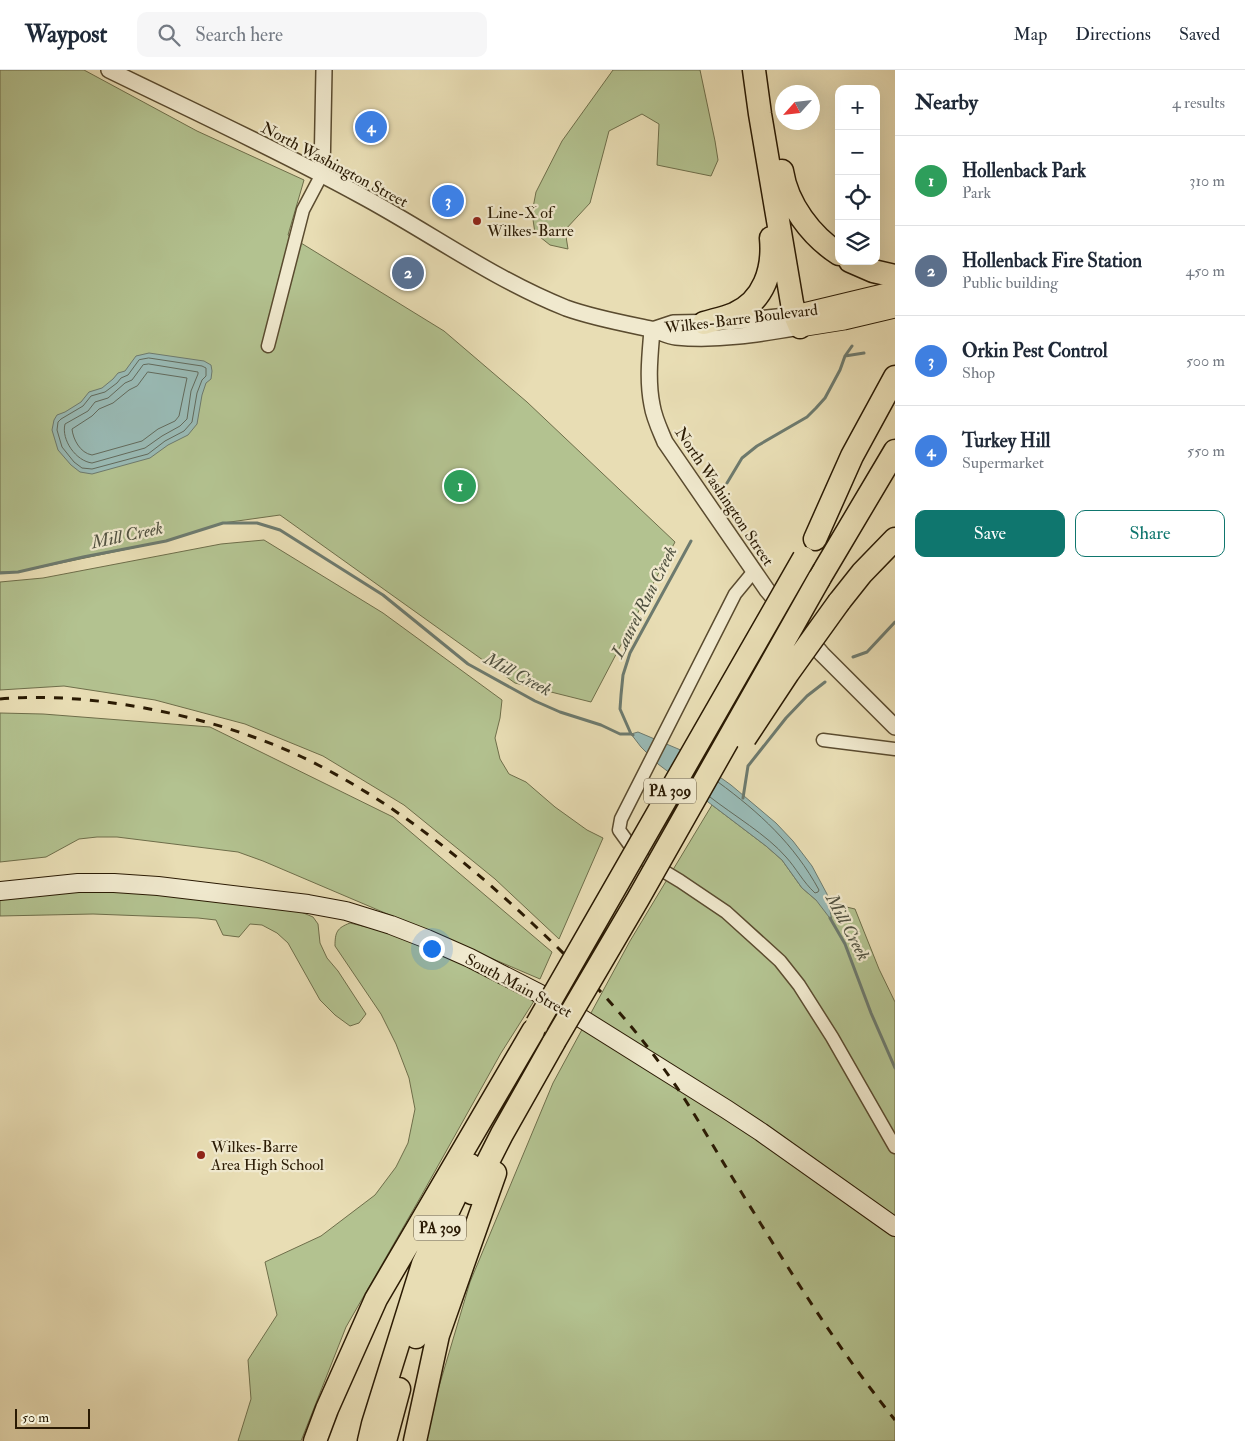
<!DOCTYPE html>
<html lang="en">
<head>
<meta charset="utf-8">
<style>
	body { margin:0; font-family:"IM FELL Double Pica",serif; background:#f6f6f7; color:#1f2937 }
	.controls { position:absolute; right:15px; top:15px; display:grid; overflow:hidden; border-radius:10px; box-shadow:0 5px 20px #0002 }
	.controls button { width:45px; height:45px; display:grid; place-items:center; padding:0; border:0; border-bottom:1px solid #e0e1e3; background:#fff; color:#1f2937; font:25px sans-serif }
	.compass { position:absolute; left:775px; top:15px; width:45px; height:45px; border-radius:50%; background:#fff; box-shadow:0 5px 20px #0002; rotate:243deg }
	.scale { position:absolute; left:15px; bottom:12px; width:75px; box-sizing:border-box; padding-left:5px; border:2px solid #2a1a03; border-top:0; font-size:14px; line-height:18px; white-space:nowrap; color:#2a1a03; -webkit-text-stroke:4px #f0e9ce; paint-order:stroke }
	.you { position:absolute; left:431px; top:878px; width:18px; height:18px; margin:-12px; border:4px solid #fff; border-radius:50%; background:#1a73e8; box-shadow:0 0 0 8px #1a73e833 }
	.badge { display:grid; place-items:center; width:32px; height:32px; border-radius:50%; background:#0f766e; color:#fff; font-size:16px; font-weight:700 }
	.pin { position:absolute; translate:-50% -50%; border:2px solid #fff; box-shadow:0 1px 5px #0006 }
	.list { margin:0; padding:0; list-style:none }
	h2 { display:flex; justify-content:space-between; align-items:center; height:65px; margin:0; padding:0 20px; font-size:21px }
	h2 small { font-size:16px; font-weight:400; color:#747a83 }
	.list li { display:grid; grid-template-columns:32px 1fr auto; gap:15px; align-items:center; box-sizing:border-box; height:90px; padding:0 20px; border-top:1px solid #e0e1e3 }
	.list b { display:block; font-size:19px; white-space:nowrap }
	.list p { margin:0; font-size:16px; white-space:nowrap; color:#747a83 }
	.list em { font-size:16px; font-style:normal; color:#747a83 }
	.actions { display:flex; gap:10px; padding:15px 20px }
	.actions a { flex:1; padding:11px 0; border:1px solid #0f766e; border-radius:10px; text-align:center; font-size:18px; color:#0f766e }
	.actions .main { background:#0f766e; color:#fff }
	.icon { flex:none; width:28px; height:28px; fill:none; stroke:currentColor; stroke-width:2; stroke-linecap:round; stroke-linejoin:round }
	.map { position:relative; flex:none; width:895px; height:1371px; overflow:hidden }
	header { display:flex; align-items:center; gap:30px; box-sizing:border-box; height:70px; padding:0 25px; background:#fff; border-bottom:1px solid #e0e1e3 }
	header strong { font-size:24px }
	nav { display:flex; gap:28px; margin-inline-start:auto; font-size:18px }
	.search { width:350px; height:45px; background:#f6f6f7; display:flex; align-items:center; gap:12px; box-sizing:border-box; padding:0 18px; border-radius:10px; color:#747a83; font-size:19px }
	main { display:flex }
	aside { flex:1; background:#fff }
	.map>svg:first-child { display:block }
</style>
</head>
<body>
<header>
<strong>Waypost</strong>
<div class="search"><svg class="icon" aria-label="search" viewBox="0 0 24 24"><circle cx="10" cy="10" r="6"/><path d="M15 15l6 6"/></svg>Search here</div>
<nav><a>Map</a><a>Directions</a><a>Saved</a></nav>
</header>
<main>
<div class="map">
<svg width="895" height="1371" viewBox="0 0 895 1371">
	<rect width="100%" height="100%" fill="#e8ddb4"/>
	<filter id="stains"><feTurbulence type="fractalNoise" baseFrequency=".004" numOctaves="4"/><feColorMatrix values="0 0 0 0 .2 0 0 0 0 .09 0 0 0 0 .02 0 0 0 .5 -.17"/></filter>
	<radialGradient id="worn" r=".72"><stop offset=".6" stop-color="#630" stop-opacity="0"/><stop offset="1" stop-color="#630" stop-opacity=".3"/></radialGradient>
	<!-- green -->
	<path fill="#b3c290" stroke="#6e6e4a" d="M 0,0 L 84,0 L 197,61 L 304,110 L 288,165 L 444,261 L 527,332 L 675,472 L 591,632 L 515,613 L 280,445 L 223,453 L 166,471 L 18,502 L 0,502 Z
		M 613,0 L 700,0 L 715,71 L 718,90 L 711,106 L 657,95 L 659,54 L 642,44 L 609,61 L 590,133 L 565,160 L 568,179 L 550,175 L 535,163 L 532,143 L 536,122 L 562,71 Z
		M 264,470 L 383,543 L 502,630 L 500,648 L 495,668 L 500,689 L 509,704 L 526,712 L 555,737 L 587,760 L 603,768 L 559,869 L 495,809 L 404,735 L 323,686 L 245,654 L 155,630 L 64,616 L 0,620 L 0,512 L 43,508 L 221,474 Z
		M 0,643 L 43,644 L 210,657 L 393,747 L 552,882 L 540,909 L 263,791 L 238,782 L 117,767 L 97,767 L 79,769 L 46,787 L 0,792 Z
		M 712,735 L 766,776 L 782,790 L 802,818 L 816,830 L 855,839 L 879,899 L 895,932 L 895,1371 L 426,1371 L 430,1347 L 470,1212 L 553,1013 L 630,871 Z
		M 101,820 L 152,824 L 301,842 L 313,847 L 318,854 L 320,873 L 327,888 L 338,901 L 366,944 L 359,953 L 350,956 L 335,945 L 320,930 L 288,873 L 277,863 L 262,855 L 250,854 L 239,867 L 223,865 L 216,850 L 198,848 L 93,844 L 0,846 L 0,829 L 56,822 Z
		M 350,853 L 395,864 L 452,888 L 534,931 L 501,983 L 420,1128 L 346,1257 L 301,1371 L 238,1371 L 251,1329 L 248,1290 L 277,1245 L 265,1192 L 321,1166 L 375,1125 L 396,1097 L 408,1073 L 415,1039 L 409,1008 L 396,974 L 381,944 L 335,876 C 335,862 337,858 350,853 Z"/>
	<!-- water -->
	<path fill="#99bab5" stroke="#6d7a6e" d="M 149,283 L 204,291 L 211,295 L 212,301 L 211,309 L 206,313 L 202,325 L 197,354 L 188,365 L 168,375 L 150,388 L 92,404 L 80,402 L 71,395 L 58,380 L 52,360 L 54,350 L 57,345 L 65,342 L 81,332 L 89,322 L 102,318 L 113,309 L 118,303 L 125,301 L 136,286 Z
		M 638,662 L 683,681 L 731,715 L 776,753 L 793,771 L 812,796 L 827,824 L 832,851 L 816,830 L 802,818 L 782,790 L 766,776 L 658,694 L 641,677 L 631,664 Z"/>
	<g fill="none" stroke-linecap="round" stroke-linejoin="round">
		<!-- shore -->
		<path stroke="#626a5c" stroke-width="1" d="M 149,288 L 202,296 L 206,298 L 206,306 L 202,310 L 197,323 L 192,352 L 184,361 L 165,371 L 148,384 L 92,399 L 82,398 L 74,392 L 62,377 L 57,360 L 58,352 L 61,349 L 83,336 L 91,326 L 105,322 L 117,313 L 121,308 L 128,305 L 139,290 Z
			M 149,294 L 198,302 L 198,304 L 191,321 L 187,349 L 180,356 L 162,366 L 145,378 L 92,393 C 76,391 61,370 65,354 L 88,341 L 95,332 L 108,328 L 125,313 L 132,310 L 143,295 Z
			M 148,302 L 187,308 L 179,346 L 175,351 L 158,359 L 142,371 L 92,385 C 80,383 73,369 72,359 L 92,346 L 99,339 L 113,333 L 129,320 L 137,316 Z
			M 710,727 C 733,745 767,765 786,787 C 796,798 803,812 815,823 L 818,822 L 819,820 C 794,774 760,743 718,712"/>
		<!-- stream -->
		<path stroke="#6d7a6e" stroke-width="3" d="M 845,286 L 864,283
			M 727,413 L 742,388 L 757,376 L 807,347 L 816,338 L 825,328 L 840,300 L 845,286 L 852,276
			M 0,503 L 18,502 L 83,487 L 166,471 L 223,453 L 257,453 L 280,460 L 383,525 L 468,594 L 535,631 L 560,642 L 601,655 L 620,664 L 631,664 L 633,665
			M 853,587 L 867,582 L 895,552
			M 631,664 L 620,639 L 621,625 L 623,605 L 630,583 L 691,471
			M 743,728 L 748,696 L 786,648 L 807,626 L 825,612
			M 830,848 L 845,874 L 871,943 L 895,998"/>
		<!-- minor casing -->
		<g stroke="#5a4b2f" stroke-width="15">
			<path id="minor" d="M 268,276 L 303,140 L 322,104
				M 754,501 L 735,524 L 621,749 L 619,760 L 637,785 L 680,811 L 726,842 L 780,891 L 799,915 L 832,967 L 895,1077
				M 823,670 L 895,679"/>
		</g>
		<!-- tertiary casing -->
		<g stroke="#5a4b2f" stroke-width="18">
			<path id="tertiary" d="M 109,0 C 193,41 278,80 360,125 C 429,162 493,209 566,238 C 594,248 622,253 651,259 C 659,261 667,266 676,267 C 718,271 760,264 800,257
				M 322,104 L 324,0
				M 652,260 C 650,285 647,310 652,335 C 654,348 660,360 665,372 L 767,520 L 822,584 L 895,657
				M 652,260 L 673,253 L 728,252 L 795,245"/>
		</g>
		<!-- secondary casing -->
		<g stroke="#2a1a03" stroke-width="20">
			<path id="secondary" d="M 0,821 L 78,813 L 114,813 L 158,816 L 308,834 L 346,841 L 391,855 L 427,869 L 470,888 L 552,930 L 726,1039 L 761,1062 L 895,1157"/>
		</g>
		<!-- primary casing -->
		<g stroke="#2a1a03" stroke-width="21">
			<path id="primary" d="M 795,245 L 895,221
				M 800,257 L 844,250 L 895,238"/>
		</g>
		<!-- motorway casing -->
		<g stroke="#2a1a03" stroke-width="25">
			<path id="motorway" d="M 754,0 L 760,44 L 792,233 L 795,245 L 800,257
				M 782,101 C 787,134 811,166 839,184
				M 850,191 L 873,201 L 895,206
				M 704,253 C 714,250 724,248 734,244 C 764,231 774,199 771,168
				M 815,469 L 852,386 L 895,307
				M 819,509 L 895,381
				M 839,532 L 862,503 L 895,469
				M 472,1123 L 502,1064 L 554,972
				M 416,1267 L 454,1158
				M 315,1371 L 327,1339 L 376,1229 L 533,961
				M 369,1371 L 373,1354 L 423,1194 L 470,1095
				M 385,1371 L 399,1319
				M 415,1371 L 438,1265 L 495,1103"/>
		</g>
		<!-- minor -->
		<use href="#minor" stroke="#f0e9ce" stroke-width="12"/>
		<!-- tertiary -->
		<use href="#tertiary" stroke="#f0e9ce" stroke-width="15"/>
		<!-- secondary -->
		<use href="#secondary" stroke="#f0e9ce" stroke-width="18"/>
		<!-- primary -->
		<use href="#primary" stroke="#e8ddb4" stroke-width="19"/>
		<!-- motorway -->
		<use href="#motorway" stroke="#e8ddb4" stroke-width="22"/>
		<!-- rail -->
		<path stroke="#2a1a03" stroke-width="3" stroke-dasharray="9 9" stroke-linecap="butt" d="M 0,629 C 47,625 93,629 139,637 C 195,647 251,663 302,687 C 388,728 464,789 533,854 C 581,899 626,946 664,999 C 689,1033 710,1071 732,1107 C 783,1190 834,1274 895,1350"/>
		<!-- motorway-bridge casing -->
		<g stroke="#2a1a03" stroke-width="25" stroke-linecap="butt">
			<path id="motorway-bridge" d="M 745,668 L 788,603 L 839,532
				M 537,954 L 804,488
				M 554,972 L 638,829 L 819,509"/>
		</g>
		<!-- motorway-bridge -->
		<use href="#motorway-bridge" stroke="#e8ddb4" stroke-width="22"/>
	</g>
	<!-- markers -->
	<g fill="#8f2418" stroke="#f0e9ce" stroke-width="2">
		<circle cx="477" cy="151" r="5"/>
		<circle cx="201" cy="1085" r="5"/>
	</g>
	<g text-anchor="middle" stroke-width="4.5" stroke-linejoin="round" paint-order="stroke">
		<!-- shield labels -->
		<g fill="#f0e9ce" stroke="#655840" stroke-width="1">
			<rect x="644" y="708.5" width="52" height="25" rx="4"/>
			<rect x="414" y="1145.5" width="52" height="25" rx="4"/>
		</g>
		<g font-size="15" font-weight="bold" fill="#2a1a03">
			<text x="670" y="726">PA 309</text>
			<text x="440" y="1163">PA 309</text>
		</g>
		<!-- street labels -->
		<g font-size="16" fill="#2a1a03" stroke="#f0e9ce">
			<text transform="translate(335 94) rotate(28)" y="6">North Washington Street</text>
			<text transform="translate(741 248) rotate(-7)" y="6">Wilkes-Barre Boulevard</text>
			<text transform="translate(725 426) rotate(56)" y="6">North Washington Street</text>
			<text transform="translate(519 915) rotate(28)" y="6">South Main Street</text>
		</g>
		<!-- poi labels -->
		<g font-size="16" fill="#2a1a03" stroke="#f0e9ce" text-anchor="start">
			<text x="487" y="148">Line-X of<tspan x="487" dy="18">Wilkes-Barre</tspan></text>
			<text x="211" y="1082">Wilkes-Barre<tspan x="211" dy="18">Area High School</tspan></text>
		</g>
		<!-- water labels -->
		<g font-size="18" font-style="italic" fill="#515241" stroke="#f0e9ce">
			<text transform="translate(127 465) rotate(-12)" y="6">Mill Creek</text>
			<text transform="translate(644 532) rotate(-63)" y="6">Laurel Run Creek</text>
			<text transform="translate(518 604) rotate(28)" y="6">Mill Creek</text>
			<text transform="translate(848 857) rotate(62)" y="6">Mill Creek</text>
		</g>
	</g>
	<rect width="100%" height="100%" filter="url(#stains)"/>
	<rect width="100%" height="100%" fill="url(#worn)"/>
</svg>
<div class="controls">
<button>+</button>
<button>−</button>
<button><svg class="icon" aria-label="locate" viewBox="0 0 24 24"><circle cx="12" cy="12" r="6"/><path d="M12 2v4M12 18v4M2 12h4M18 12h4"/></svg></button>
<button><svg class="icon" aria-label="layers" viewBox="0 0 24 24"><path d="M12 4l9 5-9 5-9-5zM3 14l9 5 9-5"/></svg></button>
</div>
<svg class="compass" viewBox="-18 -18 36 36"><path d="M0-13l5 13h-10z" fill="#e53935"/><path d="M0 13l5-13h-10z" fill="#747a83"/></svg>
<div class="scale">50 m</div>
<div class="you"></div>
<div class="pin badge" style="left:460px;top:416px;background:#2e9e5b">1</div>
<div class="pin badge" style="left:408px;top:203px;background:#5c6f8a">2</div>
<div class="pin badge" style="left:448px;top:131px;background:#3f7fe0">3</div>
<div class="pin badge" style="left:371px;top:57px;background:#3f7fe0">4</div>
</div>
<aside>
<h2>Nearby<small>4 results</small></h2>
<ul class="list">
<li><span class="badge" style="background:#2e9e5b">1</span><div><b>Hollenback Park</b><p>Park</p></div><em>310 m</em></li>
<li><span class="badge" style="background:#5c6f8a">2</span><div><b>Hollenback Fire Station</b><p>Public building</p></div><em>450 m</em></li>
<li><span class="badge" style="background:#3f7fe0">3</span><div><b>Orkin Pest Control</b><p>Shop</p></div><em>500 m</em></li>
<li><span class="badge" style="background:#3f7fe0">4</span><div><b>Turkey Hill</b><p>Supermarket</p></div><em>550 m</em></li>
</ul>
<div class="actions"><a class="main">Save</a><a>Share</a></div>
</aside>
</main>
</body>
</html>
